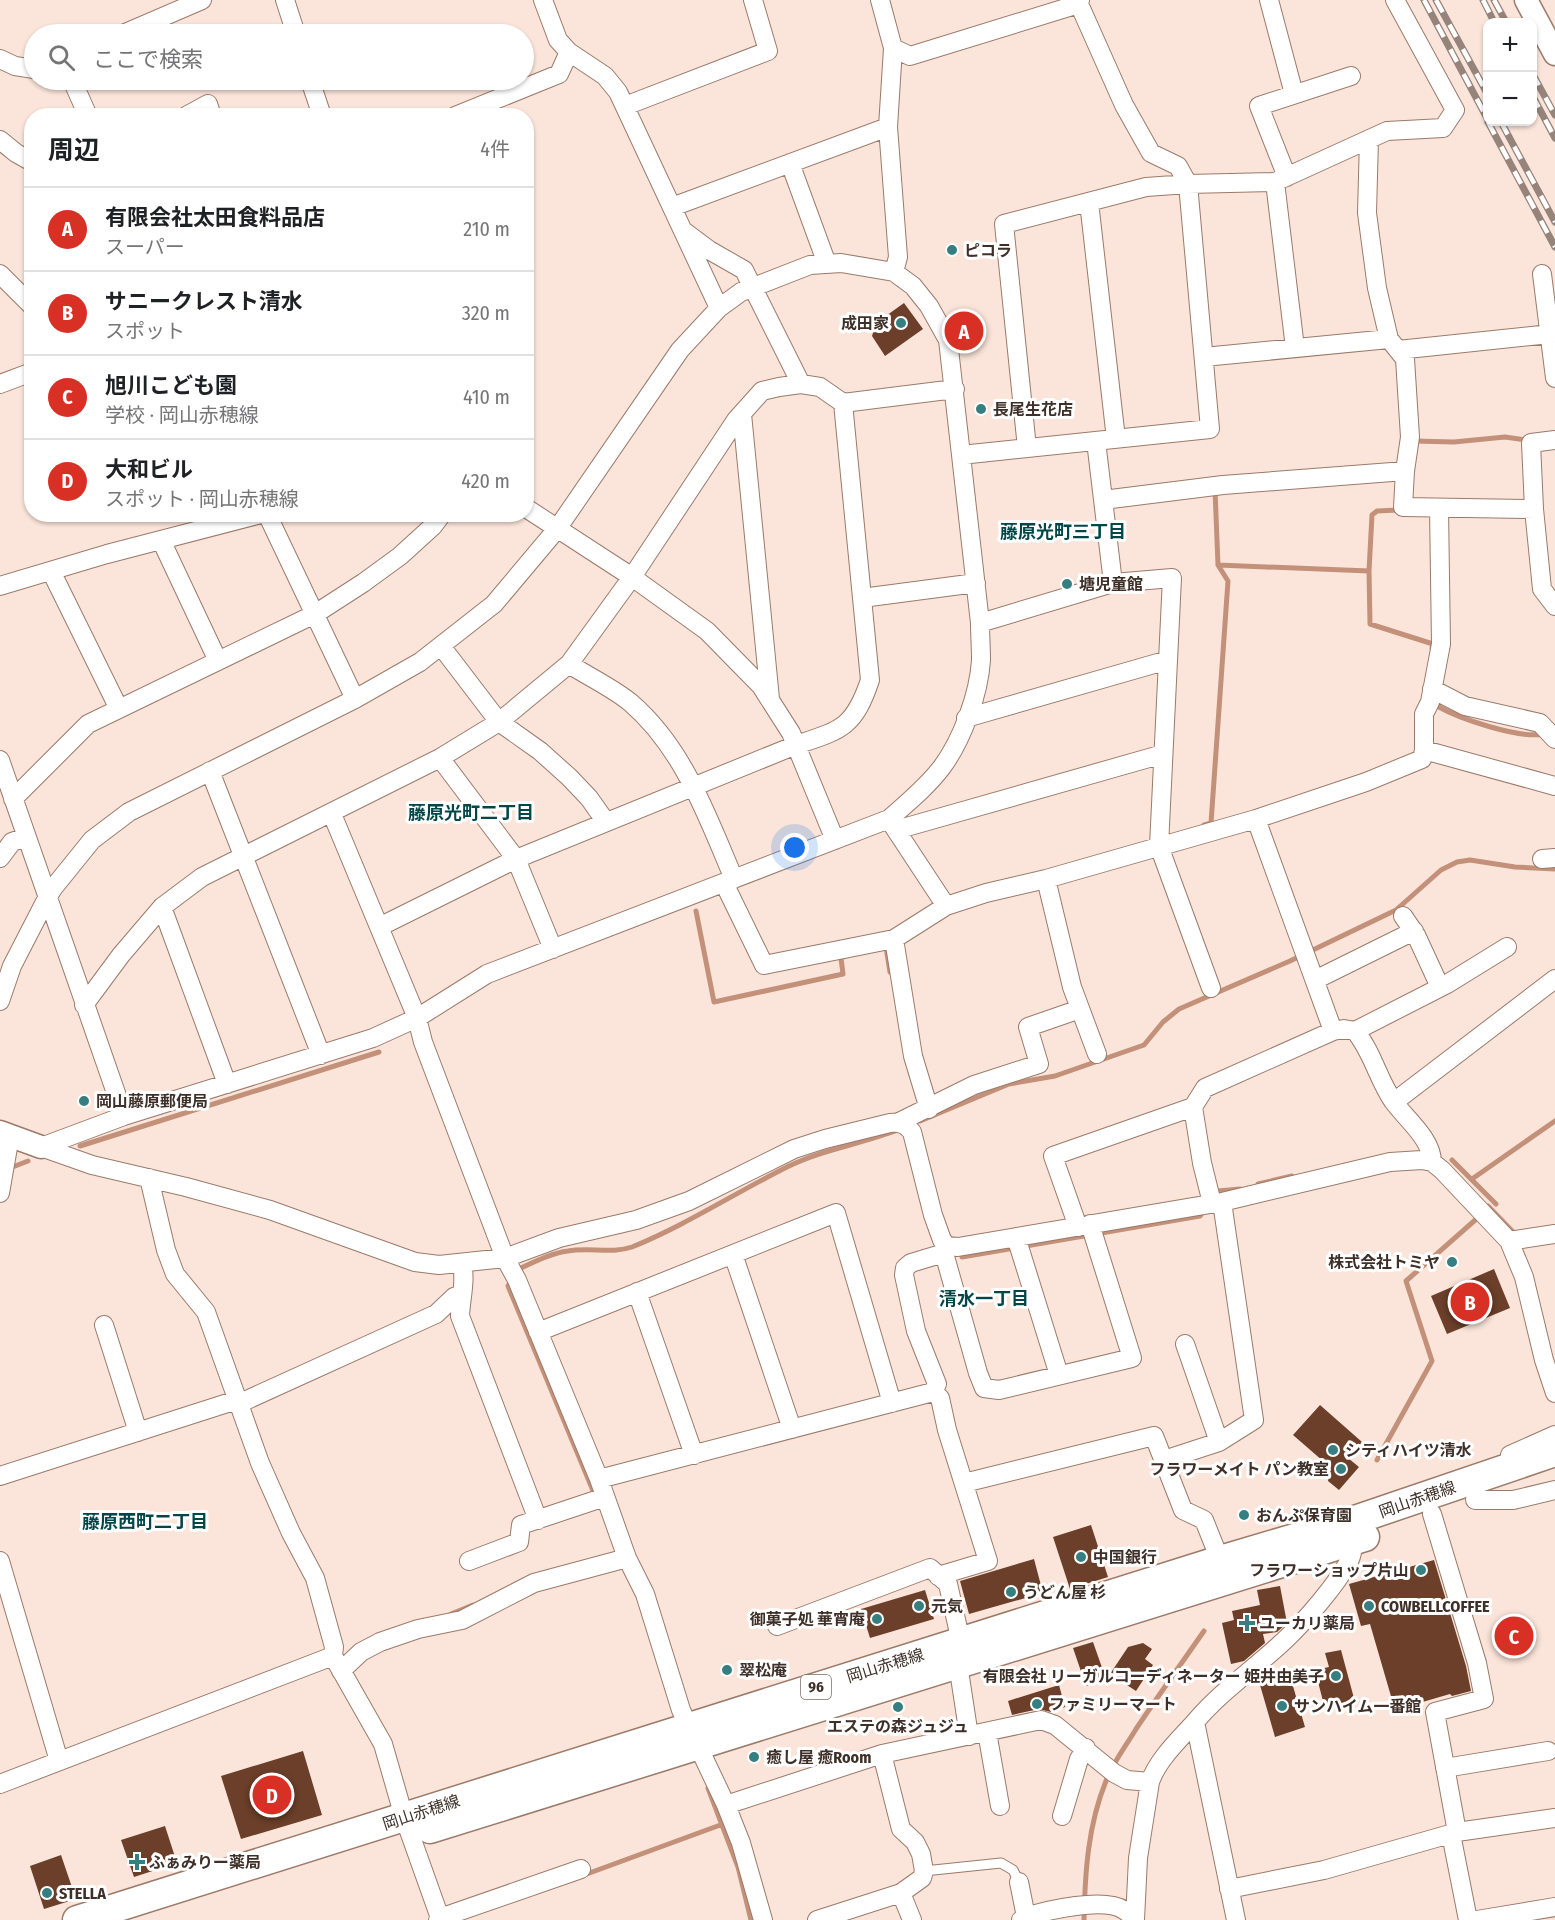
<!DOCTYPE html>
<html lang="ja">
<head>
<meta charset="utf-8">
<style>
	body { margin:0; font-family:"Fira Sans Condensed","Noto Sans JP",sans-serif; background:#f2f2f2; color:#202124 }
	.controls { position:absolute; right:18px; top:18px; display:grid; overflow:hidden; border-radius:12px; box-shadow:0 2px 4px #0004 }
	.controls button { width:54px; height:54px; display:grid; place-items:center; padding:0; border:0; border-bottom:2px solid #e0e0e0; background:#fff; color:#202124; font:30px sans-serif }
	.you { position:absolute; left:795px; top:848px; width:21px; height:21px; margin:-15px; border:4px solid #fff; border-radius:50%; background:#1a73e8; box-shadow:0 0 0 9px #1a73e833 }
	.badge { display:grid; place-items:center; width:39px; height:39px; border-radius:50%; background:#d93025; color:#fff; font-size:20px; font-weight:700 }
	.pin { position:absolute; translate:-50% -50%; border:3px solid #fff; box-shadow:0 2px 6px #0006 }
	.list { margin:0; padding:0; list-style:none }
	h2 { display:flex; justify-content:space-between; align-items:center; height:78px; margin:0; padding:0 24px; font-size:26px }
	h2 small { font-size:20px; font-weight:400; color:#757577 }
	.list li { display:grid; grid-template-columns:39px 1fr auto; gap:18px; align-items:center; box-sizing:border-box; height:84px; padding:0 24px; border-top:2px solid #e0e0e0 }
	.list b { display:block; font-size:22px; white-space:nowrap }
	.list p { margin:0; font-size:20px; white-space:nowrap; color:#757577 }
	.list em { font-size:20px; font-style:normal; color:#757577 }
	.icon { flex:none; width:33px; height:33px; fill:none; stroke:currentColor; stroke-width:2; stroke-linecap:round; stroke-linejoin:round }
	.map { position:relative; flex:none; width:1555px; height:1920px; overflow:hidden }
	.search { position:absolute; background:#fff; box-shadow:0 2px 4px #0004; left:24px; top:24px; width:510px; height:66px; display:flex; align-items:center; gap:15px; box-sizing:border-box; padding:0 21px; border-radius:33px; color:#757577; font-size:22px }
	.panel { position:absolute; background:#fff; box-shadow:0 2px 4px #0004; left:24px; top:108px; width:510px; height:414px; border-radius:24px }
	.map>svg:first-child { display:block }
</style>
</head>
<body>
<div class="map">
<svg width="1555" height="1920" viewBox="0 0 1555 1920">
	<rect width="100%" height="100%" fill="#fbe5da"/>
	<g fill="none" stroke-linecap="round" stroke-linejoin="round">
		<!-- stream -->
		<path stroke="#c39179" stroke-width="5" d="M 1414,441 L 1454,442 L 1505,437 L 1526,440
			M 1215,490 L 1218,565 L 1369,571 L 1370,624 L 1433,644 L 1432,648
			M 1369,571 L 1372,515 L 1377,511 L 1398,510 L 1398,506
			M 1437,706 C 1460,719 1519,739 1544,734
			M 1204,825 L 1211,823 L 1228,581 L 1218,565
			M 696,911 L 714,1002 L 843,974 L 841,958 L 846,956
			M 888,945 L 886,947 L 890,972
			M 920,1121 L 1009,1084 L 1055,1076 L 1144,1045 L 1163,1022 L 1179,1009 L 1290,961 L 1396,910 L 1441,870 L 1457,862 L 1470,860 L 1515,867 L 1555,869
			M 80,1146 L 379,1052
			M 1452,1160 L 1496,1204
			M 10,1168 L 28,1161
			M 1472,1179 L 1555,1121
			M 1258,1184 L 1292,1176
			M 1216,1193 L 1218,1191 L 1240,1189
			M 1488,1206 L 1517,1236
			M 962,1257 L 1200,1216 L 1202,1213
			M 518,1272 L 521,1268 C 536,1261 552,1253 568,1251 C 589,1247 612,1254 632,1247 C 686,1225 735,1193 787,1167 C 823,1149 863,1144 900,1129
			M 512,1279 L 508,1286 L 594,1493
			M 1377,1460 L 1432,1361 L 1406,1281 L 1482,1214
			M 451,1614 L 473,1605
			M 708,1788 L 738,1867 L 751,1920
			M 584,1875 L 723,1824
			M 1084,1920 C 1085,1872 1088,1825 1106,1781 C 1113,1762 1126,1746 1136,1729 C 1158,1696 1181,1664 1204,1631"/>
	</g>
	<!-- building -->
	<path fill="#6b3f29" d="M 904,303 L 923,329 L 885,356 L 872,336 L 876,323 Z
		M 1494,1269 L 1510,1308 L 1447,1334 L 1431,1296 Z
		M 1320,1405 L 1362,1442 L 1348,1458 L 1359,1467 L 1339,1490 L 1328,1481 L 1331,1468 L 1293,1435 Z
		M 1091,1525 L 1108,1577 L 1070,1589 L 1053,1537 Z
		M 1034,1559 L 1043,1593 L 969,1614 L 960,1581 Z
		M 1434,1560 L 1466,1666 L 1471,1691 L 1452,1696 L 1450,1694 L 1395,1710 L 1370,1624 L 1361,1626 L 1349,1584 Z
		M 1280,1586 L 1287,1623 L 1277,1632 L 1263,1634 L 1265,1643 L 1244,1661 L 1231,1664 L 1222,1623 L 1234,1620 L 1232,1611 L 1260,1605 L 1257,1590 Z
		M 925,1590 L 934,1619 L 870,1638 L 861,1609 Z
		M 1093,1642 L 1106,1679 L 1086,1686 L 1073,1648 Z
		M 1143,1643 L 1152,1649 L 1145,1659 L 1153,1665 L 1136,1691 L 1110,1674 L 1128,1647 Z
		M 1341,1650 L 1355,1702 L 1325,1709 L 1315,1670 L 1329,1667 L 1325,1653 Z
		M 1290,1676 L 1305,1727 L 1275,1737 L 1260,1685 Z
		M 1059,1685 L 1065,1707 L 1051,1712 L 1039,1709 L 1012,1715 L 1008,1701 Z
		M 303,1751 L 322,1815 L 241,1839 L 221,1776 Z
		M 165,1826 L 177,1863 L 134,1877 L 121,1840 Z
		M 61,1855 L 76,1899 L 44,1909 L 30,1866 Z"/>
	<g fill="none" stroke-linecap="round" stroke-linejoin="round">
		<!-- service casing -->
		<g stroke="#9b7a6a" stroke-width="11">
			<path id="service" d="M 924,1871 L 1001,1863 L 1013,1870 L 1019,1882"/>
		</g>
		<!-- minor casing -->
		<g stroke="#9b7a6a" stroke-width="20">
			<path id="minor" d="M 285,0 L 296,34
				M 543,0 L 558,40 L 569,52 L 605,76 L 618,92 L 719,308
				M 880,0 L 893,48 L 888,127 L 898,257 L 894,272
				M 1269,0 L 1294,94
				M 123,34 L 202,0
				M 893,48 L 910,56 L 1079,4
				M 0,59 L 15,66 L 34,69
				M 72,80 L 88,116
				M 310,80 L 322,116
				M 625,106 L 768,51 L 753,0
				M 186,116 L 208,104 L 212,116
				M 455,116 L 559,74 L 569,52
				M 1369,139 L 1367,213 L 1377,288 L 1389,339 L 1405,359 L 1410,437 L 1405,471 L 1403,507 L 1534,509
				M 0,140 L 16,153 L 32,162
				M 790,163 L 827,264
				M 1287,177 L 1259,106 L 1351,76
				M 1275,182 L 1295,348
				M 1089,202 L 1116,439
				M 672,207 L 888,127
				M 685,232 L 709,250 L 744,270 L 801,384
				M 0,274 L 32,306
				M 1542,274 L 1555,378
				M 1398,350 L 1550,334
				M 1204,357 L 1389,339
				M 0,384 L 32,372
				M 742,414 L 770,699
				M 1555,440 L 1531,443 L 1534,509 L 1542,589 L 1555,606
				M 1096,441 L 1113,583
				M 1027,448 L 1004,224 L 1146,187 L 1188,184 L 1275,182 L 1387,131 L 1443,128 L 1455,110 L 1395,0
				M 961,455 L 1210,429 L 1188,184 L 1178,166 L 1151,153 L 1124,105 L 1079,4 L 1080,0
				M 1103,500 L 1223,485 L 1405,471
				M 526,508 L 632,577 L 707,631 L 761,686 L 791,733 L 835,840
				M 267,514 L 355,699
				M 161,540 L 218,661
				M 51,571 L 119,709
				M 0,586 L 107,554 L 261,514
				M 862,598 L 976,583
				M 980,623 L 1113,583 L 1172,578 L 1159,846 L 1211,988
				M 441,646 L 499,722 L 540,751 L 569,777 L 589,798 L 606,822
				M 569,664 C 589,677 613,688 631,703 C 684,749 707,816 734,879
				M 1432,689 L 1465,706 L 1540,723 L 1555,739
				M 966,718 L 1168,660
				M 1424,750 L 1555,786
				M 440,758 L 516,859 L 553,949
				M 0,760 L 124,1116
				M 210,771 L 321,1055
				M 13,799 L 88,724 L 315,614 L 363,583 L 400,556 L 433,526 L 442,514
				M 332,814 L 417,1018 L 423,1042 L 505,1258 L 517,1280 L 599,1479 L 627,1558 L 645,1594 L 681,1710 L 726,1805 L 741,1843 L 763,1920
				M 1256,819 L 1333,1031
				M 890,821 L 946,906
				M 896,830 L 1163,754
				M 0,858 L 12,842 L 26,837
				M 1542,859 L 1555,858
				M 1046,879 L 1072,987 L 1097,1054
				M 724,883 L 764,965 L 894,939
				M 162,907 L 227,1084
				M 1403,916 L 1416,935 L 1440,987
				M 379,927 L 516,859 L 796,745 C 841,730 854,728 870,680 L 843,403
				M 1315,980 L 1414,931
				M 0,1001 L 12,966 L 47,898 L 54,887 L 92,840 L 129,812 L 355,699 L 420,662 L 494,604 L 557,529 L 680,350 L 719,308 L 741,292 L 810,265 L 841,263 L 894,272 L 913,286 L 929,306 L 948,340 L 980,623 C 980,635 981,648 981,660 C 979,694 962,740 942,767 C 927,787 907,803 889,819 L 487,974 L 417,1018 L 373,1038 L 124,1116 L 41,1147
				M 84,1005 L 121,955 L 162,907 L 202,877 L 440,758 L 499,722 L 569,664 L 632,577 L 736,420 L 762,391 L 779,387 L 801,384 L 820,387 L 843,403 L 955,389
				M 1355,1031 L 1447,984 L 1507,947
				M 1394,1102 L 1555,979
				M 1193,1107 L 1202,1163 L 1212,1203
				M 929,1109 L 913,1056 L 894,939 L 946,906 L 986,893 L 1046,879 L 1256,819 L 1366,782 L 1422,759 L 1424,750 L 1424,714 L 1430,702 L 1441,644 L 1439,508
				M 899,1122 L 974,1085 L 1039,1064 L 1028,1027 L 1080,1009
				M 41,1147 L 92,1165 L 186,1187 L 270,1210 L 415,1262 L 439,1265 L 505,1258 L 559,1238 L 636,1220 L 689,1201 L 794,1149 L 825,1139 L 890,1123 C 901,1122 905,1124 912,1132 L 933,1215 L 942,1240 L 947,1246 L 958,1247 L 1222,1202 L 1390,1162 L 1422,1160 L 1432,1162 L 1442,1170 L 1509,1241 L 1524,1277 L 1544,1360 L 1555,1393
				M 149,1178 L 166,1250 L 175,1274 L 206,1312 L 260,1463 L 291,1533 L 315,1578 L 334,1647 L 333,1656 L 383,1744 L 404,1817 L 440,1918 L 438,1920
				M 0,1193 L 10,1136
				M 1078,1227 L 1053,1156 L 1193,1107 L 1205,1088 L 1333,1031 L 1344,1029 L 1355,1031 C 1372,1051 1378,1079 1393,1101 C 1406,1119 1432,1139 1432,1162
				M 1016,1237 L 1059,1375
				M 1509,1241 L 1555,1234
				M 944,1253 L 978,1373 L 984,1388 L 999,1390 L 1132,1358 L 1090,1224
				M 733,1254 L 792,1429
				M 462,1263 C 466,1281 461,1297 460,1316 L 538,1520
				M 637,1292 L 694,1455
				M 104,1325 L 138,1432
				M 538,1332 L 836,1213 L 892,1403
				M 1185,1344 L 1219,1442
				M 933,1392 L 940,1398 L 947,1430 L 988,1561 L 938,1576
				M 238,1404 L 436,1314 L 454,1297 L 461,1294
				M 1510,1455 L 1555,1435
				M 1164,1460 L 1219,1442 L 1254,1420 L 1222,1202
				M 0,1476 L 237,1400
				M 599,1479 L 933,1392 L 937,1384 L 916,1331 L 904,1275 L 905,1268 L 911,1263 L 944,1253 L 947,1246
				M 964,1483 L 1154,1436 L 1183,1510 L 1204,1520 L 1220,1560
				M 1475,1500 L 1513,1500 L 1555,1490
				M 1432,1514 L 1477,1663 L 1484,1699 L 1435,1712 L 1457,1832
				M 0,1561 L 59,1761
				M 469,1561 L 519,1542 L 521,1525 L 605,1497
				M 777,1626 L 930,1568 L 948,1584 L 961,1642
				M 958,1664 L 969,1736
				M 341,1671 L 361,1652 L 380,1642 L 418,1629 L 462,1620 L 534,1583 L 627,1558
				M 987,1732 L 1000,1806
				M 1445,1768 L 1548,1751
				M 0,1784 L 333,1656
				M 726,1805 L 882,1754 L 1041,1720 L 1055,1725 L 1114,1773 L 1127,1780 L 1150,1782
				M 1062,1816 L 1079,1759 L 1086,1748
				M 1451,1834 L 1468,1920
				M 1019,1882 L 1026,1917 L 1021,1920
				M 1229,1889 L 1324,1870 L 1457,1832 L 1555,1818
				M 901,1893 L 912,1920
				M 440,1918 L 581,1869
				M 817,1920 L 901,1893 L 922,1878 L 924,1871 L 921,1854 L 915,1842 L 901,1829 L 882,1754
				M 1027,1920 L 1026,1917 C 1048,1910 1104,1897 1124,1910 C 1128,1912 1131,1916 1135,1919
				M 1135,1920 L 1138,1858 L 1150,1782 C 1158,1759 1179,1740 1195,1722
				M 1236,1920 L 1195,1722 C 1222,1690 1257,1667 1287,1638 C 1305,1621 1336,1585 1348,1563 C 1353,1555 1354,1542 1352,1532
				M 1477,1920 L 1555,1907"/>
		</g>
		<!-- tertiary casing -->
		<g stroke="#9b7a6a" stroke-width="25">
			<path id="tertiary" d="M 1526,0 L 1555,54
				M 0,1132 L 41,1147"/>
		</g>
		<!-- primary casing -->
		<g stroke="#9b7a6a" stroke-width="31">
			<path id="primary" d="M 430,1829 L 1365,1537
				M 77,1920 L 1220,1560 L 1349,1522 L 1555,1452"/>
		</g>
		<!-- service -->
		<use href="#service" stroke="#fff" stroke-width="9"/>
		<!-- minor -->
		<use href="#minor" stroke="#fff" stroke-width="18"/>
		<!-- tertiary -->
		<use href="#tertiary" stroke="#fff" stroke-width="22"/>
		<!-- primary -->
		<use href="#primary" stroke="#fff" stroke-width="28"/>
		<!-- rail casing -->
		<g stroke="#96847b" stroke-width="7">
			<path id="rail" d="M 1424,0 L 1488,120
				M 1436,0 L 1488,95
				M 1483,0 L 1494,22
				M 1494,0 L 1506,22
				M 1532,73 L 1555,115
				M 1532,95 L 1555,138
				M 1488,122 L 1555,247
				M 1501,122 L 1555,222"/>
		</g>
		<!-- rail -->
		<use href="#rail" stroke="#fff" stroke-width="4.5" stroke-dasharray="14" stroke-linecap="butt"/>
	</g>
	<!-- markers -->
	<g fill="#367f81" stroke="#fff" stroke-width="2">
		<circle cx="952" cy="250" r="6"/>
		<circle cx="901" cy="323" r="6"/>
		<circle cx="981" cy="409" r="6"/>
		<circle cx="1067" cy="584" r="6"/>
		<circle cx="84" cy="1101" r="6"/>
		<circle cx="1452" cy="1262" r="6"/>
		<circle cx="1333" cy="1450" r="6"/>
		<circle cx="1341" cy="1469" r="6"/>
		<circle cx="1244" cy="1515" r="6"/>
		<circle cx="1081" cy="1557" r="6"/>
		<circle cx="1421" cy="1570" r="6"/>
		<circle cx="1011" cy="1592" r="6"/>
		<circle cx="919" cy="1606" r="6"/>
		<circle cx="1369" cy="1606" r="6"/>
		<circle cx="877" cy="1619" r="6"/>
		<path d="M1244 1614h6v6h6v6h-6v6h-6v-6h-6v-6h6z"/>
		<circle cx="727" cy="1670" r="6"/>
		<circle cx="1336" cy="1676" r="6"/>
		<circle cx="1037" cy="1704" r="6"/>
		<circle cx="1282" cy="1706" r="6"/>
		<circle cx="898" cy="1707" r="6"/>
		<circle cx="754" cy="1757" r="6"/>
		<path d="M134 1853h6v6h6v6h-6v6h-6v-6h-6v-6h6z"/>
		<circle cx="47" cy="1893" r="6"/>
	</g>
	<g text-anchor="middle" stroke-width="6" stroke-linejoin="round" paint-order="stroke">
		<!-- shield labels -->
		<rect fill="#fff" stroke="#786e69" stroke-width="1.5" x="801" y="1675" width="30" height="24" rx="4.5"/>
		<g font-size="15" font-weight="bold" fill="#3e3029">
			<text x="816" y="1692">96</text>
		</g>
		<!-- poi labels -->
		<g font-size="16" font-weight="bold" fill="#3e3029" stroke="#fff" text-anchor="start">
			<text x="964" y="256">ピコラ</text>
			<text x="889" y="329" text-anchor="end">成田家</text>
			<text x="993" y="415">長尾生花店</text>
			<text x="1079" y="590">塘児童館</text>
			<text x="96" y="1107">岡山藤原郵便局</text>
			<text x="1440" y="1268" text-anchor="end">株式会社トミヤ</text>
			<text x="1345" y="1456">シティハイツ清水</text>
			<text x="1329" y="1475" text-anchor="end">フラワーメイト パン教室</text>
			<text x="1256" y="1521">おんぷ保育園</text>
			<text x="1093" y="1563">中国銀行</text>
			<text x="1409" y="1576" text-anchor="end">フラワーショップ片山</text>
			<text x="1023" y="1598">うどん屋 杉</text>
			<text x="931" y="1612">元気</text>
			<text x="1381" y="1612">COWBELLCOFFEE</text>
			<text x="865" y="1625" text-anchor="end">御菓子処 華宵庵</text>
			<text x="1259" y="1629">ユーカリ薬局</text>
			<text x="739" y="1676">翠松庵</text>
			<text x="1324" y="1682" text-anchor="end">有限会社 リーガルコーディネーター 姫井由美子</text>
			<text x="1049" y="1710">ファミリーマート</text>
			<text x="1294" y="1712">サンハイム一番館</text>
			<text x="898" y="1732" text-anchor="middle">エステの森ジュジュ</text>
			<text x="766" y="1763">癒し屋 癒Room</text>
			<text x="149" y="1868">ふぁみりー薬局</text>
			<text x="59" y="1899">STELLA</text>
		</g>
		<!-- street labels -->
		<g font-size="16" fill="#3e3029" stroke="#fff">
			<text transform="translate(1417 1499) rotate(-19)" y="6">岡山赤穂線</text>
			<text transform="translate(885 1665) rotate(-17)" y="6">岡山赤穂線</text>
			<text transform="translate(421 1812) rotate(-18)" y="6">岡山赤穂線</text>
		</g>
		<!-- neighbourhood labels -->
		<g font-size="18" font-weight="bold" fill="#024647" stroke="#fff">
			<text x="1063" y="538">藤原光町三丁目</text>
			<text x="471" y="819">藤原光町二丁目</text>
			<text x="984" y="1305">清水一丁目</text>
			<text x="145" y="1528">藤原西町二丁目</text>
		</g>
	</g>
</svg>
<div class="controls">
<button>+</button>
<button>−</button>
</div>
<div class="you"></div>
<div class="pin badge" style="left:964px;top:331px">A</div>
<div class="pin badge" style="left:1470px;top:1302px">B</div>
<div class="pin badge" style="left:1514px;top:1636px">C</div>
<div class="pin badge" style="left:272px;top:1795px">D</div>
<div class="search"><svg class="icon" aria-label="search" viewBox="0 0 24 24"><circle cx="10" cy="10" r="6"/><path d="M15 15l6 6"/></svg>ここで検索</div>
<section class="panel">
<h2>周辺<small>4件</small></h2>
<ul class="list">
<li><span class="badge">A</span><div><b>有限会社太田食料品店</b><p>スーパー</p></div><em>210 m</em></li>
<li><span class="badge">B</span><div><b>サニークレスト清水</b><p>スポット</p></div><em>320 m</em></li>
<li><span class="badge">C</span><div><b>旭川こども園</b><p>学校 · 岡山赤穂線</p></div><em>410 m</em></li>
<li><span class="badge">D</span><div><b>大和ビル</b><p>スポット · 岡山赤穂線</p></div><em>420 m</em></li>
</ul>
</section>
</div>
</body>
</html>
